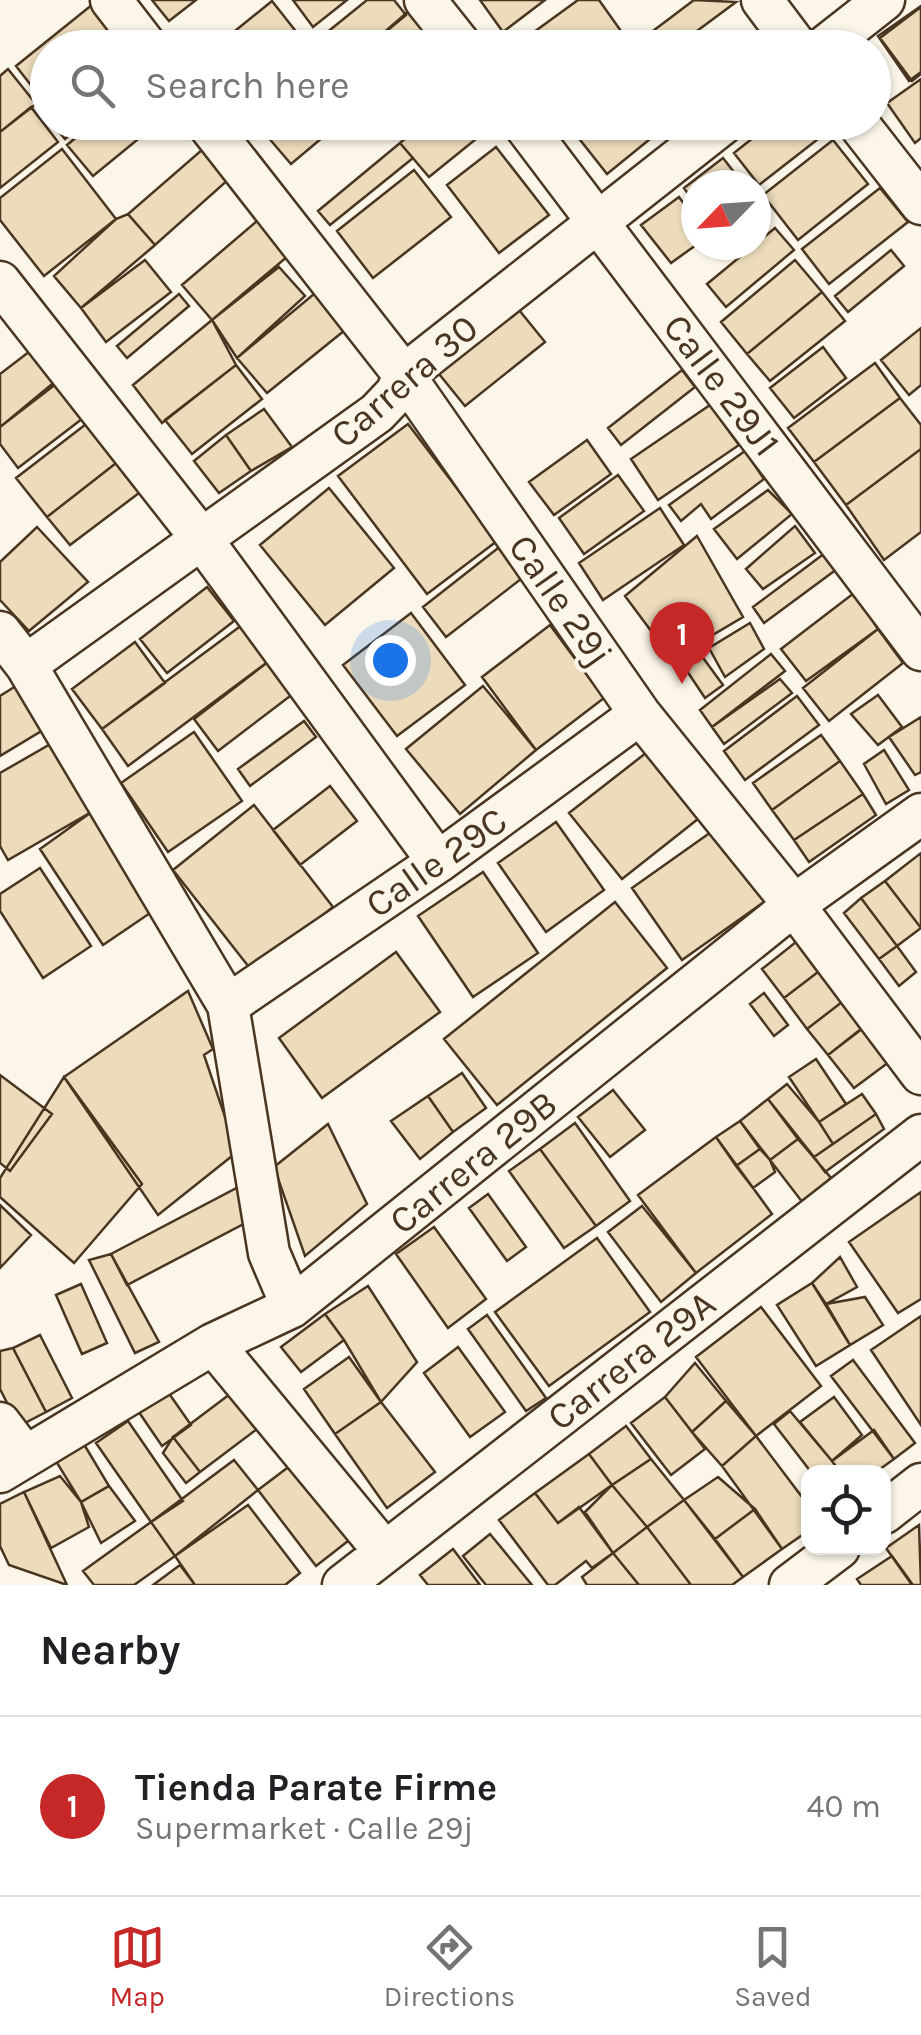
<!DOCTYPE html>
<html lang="en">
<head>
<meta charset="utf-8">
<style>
	body { margin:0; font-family:Karla,sans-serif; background:#f2f2f2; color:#202124 }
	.controls { position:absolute; right:30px; bottom:30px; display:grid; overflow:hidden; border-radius:20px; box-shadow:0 2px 8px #0004 }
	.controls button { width:90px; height:90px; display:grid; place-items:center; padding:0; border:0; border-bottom:2px solid #e0e0e0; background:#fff; color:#202124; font:50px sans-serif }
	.compass { position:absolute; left:681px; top:170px; width:90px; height:90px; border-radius:50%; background:#fff; box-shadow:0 2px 8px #0004; rotate:245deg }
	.you { position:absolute; left:390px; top:660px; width:35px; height:35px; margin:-25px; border:8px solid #fff; border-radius:50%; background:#1a73e8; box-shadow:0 0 0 15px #1a73e833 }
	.badge { display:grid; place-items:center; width:65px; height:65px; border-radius:50%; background:#c62828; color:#fff; font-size:32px; font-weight:700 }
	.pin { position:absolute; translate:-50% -82px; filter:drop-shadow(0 2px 5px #0008) }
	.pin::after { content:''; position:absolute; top:52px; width:35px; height:30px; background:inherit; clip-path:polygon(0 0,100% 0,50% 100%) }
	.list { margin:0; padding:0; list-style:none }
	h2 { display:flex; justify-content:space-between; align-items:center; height:130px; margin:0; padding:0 40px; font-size:42px }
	h2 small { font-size:32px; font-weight:400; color:#757577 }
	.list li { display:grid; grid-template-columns:65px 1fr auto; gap:30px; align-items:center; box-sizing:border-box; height:180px; padding:0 40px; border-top:2px solid #e0e0e0 }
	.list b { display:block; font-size:38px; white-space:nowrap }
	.list p { margin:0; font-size:32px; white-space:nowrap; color:#757577 }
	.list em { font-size:32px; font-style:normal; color:#757577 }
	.icon { flex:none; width:55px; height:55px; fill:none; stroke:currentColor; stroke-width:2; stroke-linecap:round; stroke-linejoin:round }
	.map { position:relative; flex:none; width:921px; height:1585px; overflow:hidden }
	.search { position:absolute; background:#fff; box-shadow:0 2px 8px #0004; left:30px; right:30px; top:30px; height:110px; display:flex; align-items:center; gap:25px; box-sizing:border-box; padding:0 35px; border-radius:55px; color:#757577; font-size:38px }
	.sheet { height:310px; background:#fff }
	nav { display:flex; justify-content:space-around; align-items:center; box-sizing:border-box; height:140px; border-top:2px solid #e0e0e0; background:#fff; font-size:28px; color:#757577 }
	nav a { display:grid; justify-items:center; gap:5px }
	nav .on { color:#c62828 }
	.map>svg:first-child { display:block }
</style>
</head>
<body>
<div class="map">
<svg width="921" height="1585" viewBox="0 0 921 1585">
	<rect width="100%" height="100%" fill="#fbf6e9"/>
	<!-- building -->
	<path fill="#ecdcbc" stroke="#4a3520" stroke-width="2.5" d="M 152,0 L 196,0 L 169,21 Z
		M 293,0 L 347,0 L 313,27 Z
		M 367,0 L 394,0 L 406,15 L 366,48 L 336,48 L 325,34 Z
		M 480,0 L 545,0 L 503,32 Z
		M 578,0 L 599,0 L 633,48 L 512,48 Z
		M 694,0 L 736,2 L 674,48 L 647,48 L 641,40 Z
		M 272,1 L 298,34 L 281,48 L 214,48 Z
		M 93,4 L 114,31 L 94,48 L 48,48 L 48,85 L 37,93 L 16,66 Z
		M 921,6 L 921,72 L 909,81 L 878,36 Z
		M 921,7 L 921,74 L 912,81 L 880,38 Z
		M 411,9 L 440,43 L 434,48 L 366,48 Z
		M 8,69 L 36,104 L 0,132 L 0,76 Z
		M 921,79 L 921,138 L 915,143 L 887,103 Z
		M 31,107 L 58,142 L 0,188 L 0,132 Z
		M 51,122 L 85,122 L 65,139 Z
		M 95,122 L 159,122 L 93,176 L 67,145 Z
		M 283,122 L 341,122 L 291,164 L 267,136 Z
		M 425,122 L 497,122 L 429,177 L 400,143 Z
		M 575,122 L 671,122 L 607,174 L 570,127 Z
		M 773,122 L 819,122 L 827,132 L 759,185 L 734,153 Z
		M 833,140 L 868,184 L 798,240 L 763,195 Z
		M 400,143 L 413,158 L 330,225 L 318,211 Z
		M 496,147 L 549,215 L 499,253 L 447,185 Z
		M 62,149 L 116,219 L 44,276 L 0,220 L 0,198 Z
		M 203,149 L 229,179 L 155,245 L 128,214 Z
		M 723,158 L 744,185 L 696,185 L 696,205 L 684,188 Z
		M 414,170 L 451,217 L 373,278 L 337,231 Z
		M 880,188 L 908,222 L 829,284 L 802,249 Z
		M 679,197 L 696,220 L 696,245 L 671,263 L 641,225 Z
		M 128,214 L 155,245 L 81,308 L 54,276 L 116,219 Z
		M 264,215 L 294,251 L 212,320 L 182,285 Z
		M 775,228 L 794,250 L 726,307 L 707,284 Z
		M 891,250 L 904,266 L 848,312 L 835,296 Z
		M 145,260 L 171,292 L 106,342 L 81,308 Z
		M 795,260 L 822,292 L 747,354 L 721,322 Z
		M 279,267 L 305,296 L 237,358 L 212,320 Z
		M 320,289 L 350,326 L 267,393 L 237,358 Z
		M 822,292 L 845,321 L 770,381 L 747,354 Z
		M 179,294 L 189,306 L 127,358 L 117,346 Z
		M 515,305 L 545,342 L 465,406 L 435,369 Z
		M 212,320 L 236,365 L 162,423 L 133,385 Z
		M 921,328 L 921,385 L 909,395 L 881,360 Z
		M 823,347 L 846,378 L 794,418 L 770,388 Z
		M 34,348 L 57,380 L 0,427 L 0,374 Z
		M 875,363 L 900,398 L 814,462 L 788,428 Z
		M 236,365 L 262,399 L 192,454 L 165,420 Z
		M 682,370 L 695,387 L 621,445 L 608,428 Z
		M 65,377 L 91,412 L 18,468 L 0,444 L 0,427 Z
		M 900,398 L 921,425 L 921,449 L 846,505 L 814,462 Z
		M 710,405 L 739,445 L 658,500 L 631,459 Z
		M 264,409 L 292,447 L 251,471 L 226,435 Z
		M 90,421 L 120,460 L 47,517 L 16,478 Z
		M 408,424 L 497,541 L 427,594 L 338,476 Z
		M 226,435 L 251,471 L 219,493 L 194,461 Z
		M 587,440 L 611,474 L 554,515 L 529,482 Z
		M 921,449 L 921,532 L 884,560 L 846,505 Z
		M 745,451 L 764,479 L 711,519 L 701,504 L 681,521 L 669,505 Z
		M 120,460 L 143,490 L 70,545 L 47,517 Z
		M 618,475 L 644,511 L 584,554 L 559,518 Z
		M 329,488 L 394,568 L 325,625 L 260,545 Z
		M 768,490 L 792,514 L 737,559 L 714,529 Z
		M 660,508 L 684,545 L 603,600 L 579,563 Z
		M 795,526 L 815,553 L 763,589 L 746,569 Z
		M 37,527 L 88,582 L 29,631 L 0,600 L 0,562 Z
		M 697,536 L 743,617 L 672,659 L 625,596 Z
		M 507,541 L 530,572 L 446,637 L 423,607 Z
		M 825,553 L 837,569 L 764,623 L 753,607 Z
		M 207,587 L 234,621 L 167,673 L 140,639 Z
		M 854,593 L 878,629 L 806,681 L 781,649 Z
		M 411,613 L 465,685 L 397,736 L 343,665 Z
		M 246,622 L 273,658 L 128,766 L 102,729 Z
		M 750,623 L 764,649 L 725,677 L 709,648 Z
		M 550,625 L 604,698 L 536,750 L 482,677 Z
		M 878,629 L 903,663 L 829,721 L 803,688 Z
		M 135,642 L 165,683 L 102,729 L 72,689 Z
		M 698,651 L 723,685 L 705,698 L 681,662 Z
		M 771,654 L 785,671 L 712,727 L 700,710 Z
		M 273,658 L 298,690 L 218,751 L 194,719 Z
		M 27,679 L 53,724 L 0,756 L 0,696 Z
		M 780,679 L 792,693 L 724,744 L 712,727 Z
		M 483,686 L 536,750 L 460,814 L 406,749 Z
		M 878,695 L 902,727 L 878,745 L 851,714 Z
		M 797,696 L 819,725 L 745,780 L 724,751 Z
		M 921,717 L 921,772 L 915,775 L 889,737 Z
		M 304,721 L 316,737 L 250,786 L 238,769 Z
		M 194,732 L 242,801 L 168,852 L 121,783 Z
		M 821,735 L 840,761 L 772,810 L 753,783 Z
		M 54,742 L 93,811 L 8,860 L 0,846 L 0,773 Z
		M 651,749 L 703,815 L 622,879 L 569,813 Z
		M 884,750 L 909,790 L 886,804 L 864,764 Z
		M 840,761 L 863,794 L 794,840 L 772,810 Z
		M 330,786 L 357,821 L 300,865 L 273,830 Z
		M 863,794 L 876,815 L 809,862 L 794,840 Z
		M 254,805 L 333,907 L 252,971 L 173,870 Z
		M 93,811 L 159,907 L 103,945 L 40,849 Z
		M 556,822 L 604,890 L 546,932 L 498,863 Z
		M 721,825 L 771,897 L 682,960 L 632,888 Z
		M 921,853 L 921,928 L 885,881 Z
		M 40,868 L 91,946 L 43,978 L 0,911 L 0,894 Z
		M 483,872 L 538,953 L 473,997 L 418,916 Z
		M 885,881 L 921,928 L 897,946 L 861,898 Z
		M 861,898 L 897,946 L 879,959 L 844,913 Z
		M 615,902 L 667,968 L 497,1105 L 444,1039 Z
		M 796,942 L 818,972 L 784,998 L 762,969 Z
		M 897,946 L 916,972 L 899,986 L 879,959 Z
		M 396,952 L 440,1012 L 322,1098 L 279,1038 Z
		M 818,972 L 842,1002 L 807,1029 L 784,998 Z
		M 188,991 L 213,1049 L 204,1055 L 237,1152 L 158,1215 L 64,1077 Z
		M 764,993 L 788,1025 L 774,1036 L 750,1004 Z
		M 842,1002 L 861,1029 L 828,1055 L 807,1029 Z
		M 867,1025 L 893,1059 L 854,1088 L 828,1055 Z
		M 816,1059 L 846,1104 L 819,1122 L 789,1077 Z
		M 462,1073 L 486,1108 L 453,1132 L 428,1096 Z
		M 0,1075 L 52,1114 L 10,1171 L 0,1163 Z
		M 64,1077 L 142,1184 L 74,1263 L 0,1197 L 0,1178 Z
		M 787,1084 L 819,1122 L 833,1144 L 814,1157 L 768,1099 Z
		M 613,1090 L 645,1130 L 610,1157 L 578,1117 Z
		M 862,1094 L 876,1114 L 833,1144 L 819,1122 Z
		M 428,1096 L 453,1132 L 420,1159 L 391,1121 Z
		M 768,1099 L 798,1139 L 770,1160 L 740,1121 Z
		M 876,1114 L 884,1129 L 825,1172 L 814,1157 Z
		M 740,1121 L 760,1149 L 736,1166 L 716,1137 Z
		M 575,1123 L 630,1201 L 596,1226 L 540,1149 Z
		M 328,1124 L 367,1204 L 305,1256 L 274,1167 Z
		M 716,1137 L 772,1214 L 696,1273 L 638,1195 Z
		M 798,1139 L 831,1178 L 803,1203 L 770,1160 Z
		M 540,1149 L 596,1226 L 564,1248 L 509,1171 Z
		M 760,1149 L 770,1160 L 775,1172 L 753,1188 L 736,1166 Z
		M 248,1182 L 253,1219 L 127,1285 L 111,1254 Z
		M 921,1192 L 921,1299 L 898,1313 L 849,1242 Z
		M 488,1194 L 526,1247 L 507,1261 L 469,1208 Z
		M 0,1205 L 31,1235 L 0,1268 Z
		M 642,1206 L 696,1273 L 661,1302 L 608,1232 Z
		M 434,1227 L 486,1299 L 448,1328 L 396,1254 Z
		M 597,1238 L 650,1312 L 549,1386 L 495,1312 Z
		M 111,1254 L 159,1342 L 135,1353 L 89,1260 Z
		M 840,1257 L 857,1287 L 826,1304 L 812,1283 Z
		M 812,1283 L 850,1345 L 816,1366 L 777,1305 Z
		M 81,1284 L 107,1343 L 82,1354 L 56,1295 Z
		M 368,1286 L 417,1362 L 381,1402 L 344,1340 L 325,1314 Z
		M 865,1297 L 883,1325 L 850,1345 L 826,1304 Z
		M 761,1307 L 821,1386 L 756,1436 L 696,1357 Z
		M 325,1314 L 344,1340 L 301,1372 L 281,1347 Z
		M 487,1315 L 546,1398 L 526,1411 L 468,1329 Z
		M 921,1316 L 921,1425 L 871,1350 Z
		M 40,1335 L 72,1398 L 46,1412 L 13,1348 Z
		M 458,1347 L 505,1412 L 470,1437 L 424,1373 Z
		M 13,1348 L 46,1412 L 19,1426 L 0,1389 L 0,1351 Z
		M 349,1357 L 381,1402 L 335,1434 L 304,1389 Z
		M 853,1360 L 915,1443 L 894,1459 L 831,1376 Z
		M 695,1363 L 726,1401 L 692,1432 L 665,1397 Z
		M 161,1382 L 191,1425 L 162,1446 L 132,1402 Z
		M 234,1391 L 261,1426 L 200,1472 L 173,1437 Z
		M 665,1397 L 705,1449 L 671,1475 L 631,1423 Z
		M 834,1397 L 862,1435 L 832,1461 L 800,1422 Z
		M 726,1401 L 756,1436 L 722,1466 L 692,1432 Z
		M 381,1402 L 435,1472 L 387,1508 L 335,1434 Z
		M 790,1411 L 832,1461 L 840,1472 L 811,1472 L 774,1424 Z
		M 128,1421 L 183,1501 L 151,1522 L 96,1443 Z
		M 626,1426 L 651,1459 L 612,1485 L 589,1454 Z
		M 874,1430 L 894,1459 L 876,1472 L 840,1472 L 832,1461 Z
		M 79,1436 L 109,1486 L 81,1502 L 51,1453 Z
		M 756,1436 L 808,1505 L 808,1531 L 782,1549 L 722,1466 Z
		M 173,1437 L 200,1472 L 186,1483 L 163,1453 Z
		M 589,1454 L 612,1485 L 558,1523 L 535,1493 Z
		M 299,1459 L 357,1534 L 316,1566 L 258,1490 Z
		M 651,1459 L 684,1500 L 647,1527 L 612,1485 Z
		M 234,1460 L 258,1490 L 175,1556 L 151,1522 Z
		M 60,1476 L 81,1502 L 89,1527 L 51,1548 L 24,1492 Z
		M 718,1477 L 755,1509 L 715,1539 L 684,1500 Z
		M 612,1485 L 647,1527 L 613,1553 L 585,1512 Z
		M 109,1486 L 135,1521 L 101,1543 L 81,1502 Z
		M 24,1492 L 67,1585 L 9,1565 L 0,1546 L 0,1504 Z
		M 535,1493 L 558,1523 L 579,1507 L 613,1553 L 592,1568 L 586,1561 L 555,1585 L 548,1585 L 499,1520 Z
		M 684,1500 L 743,1577 L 732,1585 L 691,1585 L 647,1527 Z
		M 248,1505 L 300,1573 L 285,1585 L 195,1585 L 175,1556 Z
		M 755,1509 L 782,1549 L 743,1577 L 715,1539 Z
		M 151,1522 L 175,1556 L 134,1585 L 94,1585 L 83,1571 Z
		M 919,1525 L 921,1585 L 912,1585 L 886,1548 Z
		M 647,1527 L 691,1585 L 639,1585 L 613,1553 Z
		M 490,1534 L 532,1585 L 486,1585 L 463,1556 Z
		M 453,1549 L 480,1585 L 428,1585 L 420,1575 Z
		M 613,1553 L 639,1585 L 587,1585 L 582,1577 Z
		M 892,1556 L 913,1585 L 861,1585 L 857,1579 Z
		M 180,1565 L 195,1585 L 153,1585 Z"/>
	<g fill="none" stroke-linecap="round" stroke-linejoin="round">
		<!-- minor casing -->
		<g stroke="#4a3520" stroke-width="45">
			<path id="minor" d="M 111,0 L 148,48
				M 425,0 L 463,48
				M 762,0 L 798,48
				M 823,48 L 884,0
				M 206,122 L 404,375 L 640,714 L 794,905 L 921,1074
				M 522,122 L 921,650
				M 857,122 L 921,204
				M 0,282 L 201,538 L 438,862
				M 0,632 L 26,665 L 228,1005 L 269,1253 L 292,1307
				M 26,665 L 377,413 L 396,393 L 404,375 L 725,122
				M 228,1005 L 438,862 L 640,714
				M 213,1344 L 384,1551
				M 0,1423 L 25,1456
				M 0,1472 L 213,1344 L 292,1307 L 794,905 L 921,814
				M 884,1513 L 921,1484
				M 343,1585 L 921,1135
				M 790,1585 L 839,1548"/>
		</g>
		<!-- minor -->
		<use href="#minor" stroke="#fbf6e9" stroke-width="40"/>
	</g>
	<g text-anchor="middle" stroke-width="8" stroke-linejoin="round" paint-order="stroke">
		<!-- street labels -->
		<g font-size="38" fill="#4a3520" stroke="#fbf6e9">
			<text transform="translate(404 381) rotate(-41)" y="13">Carrera 30</text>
			<text transform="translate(722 385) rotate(53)" y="13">Calle 29J1</text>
			<text transform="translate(561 600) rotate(55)" y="13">Calle 29j</text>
			<text transform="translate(436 862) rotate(-35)" y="13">Calle 29C</text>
			<text transform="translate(473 1162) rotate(-39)" y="13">Carrera 29B</text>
			<text transform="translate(631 1360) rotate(-38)" y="13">Carrera 29A</text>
		</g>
	</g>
</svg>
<div class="controls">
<button><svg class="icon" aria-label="locate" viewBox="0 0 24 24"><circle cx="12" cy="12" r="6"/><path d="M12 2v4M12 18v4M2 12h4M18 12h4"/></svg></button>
</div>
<svg class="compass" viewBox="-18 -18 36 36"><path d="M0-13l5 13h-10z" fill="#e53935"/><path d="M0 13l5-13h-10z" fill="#757577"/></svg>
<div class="you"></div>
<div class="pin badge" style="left:682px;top:684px">1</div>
<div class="search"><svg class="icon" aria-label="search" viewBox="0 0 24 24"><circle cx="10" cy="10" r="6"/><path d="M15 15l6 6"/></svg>Search here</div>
</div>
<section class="sheet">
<h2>Nearby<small></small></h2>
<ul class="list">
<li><span class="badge">1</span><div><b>Tienda Parate Firme</b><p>Supermarket · Calle 29j</p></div><em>40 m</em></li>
</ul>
</section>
<nav>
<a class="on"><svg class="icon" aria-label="map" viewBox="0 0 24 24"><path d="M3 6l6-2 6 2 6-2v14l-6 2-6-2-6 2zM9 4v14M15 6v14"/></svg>Map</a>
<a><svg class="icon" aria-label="directions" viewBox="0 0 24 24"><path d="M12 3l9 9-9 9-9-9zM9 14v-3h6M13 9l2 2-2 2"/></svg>Directions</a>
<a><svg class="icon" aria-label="saved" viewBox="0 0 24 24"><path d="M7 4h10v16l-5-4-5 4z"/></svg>Saved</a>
</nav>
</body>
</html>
